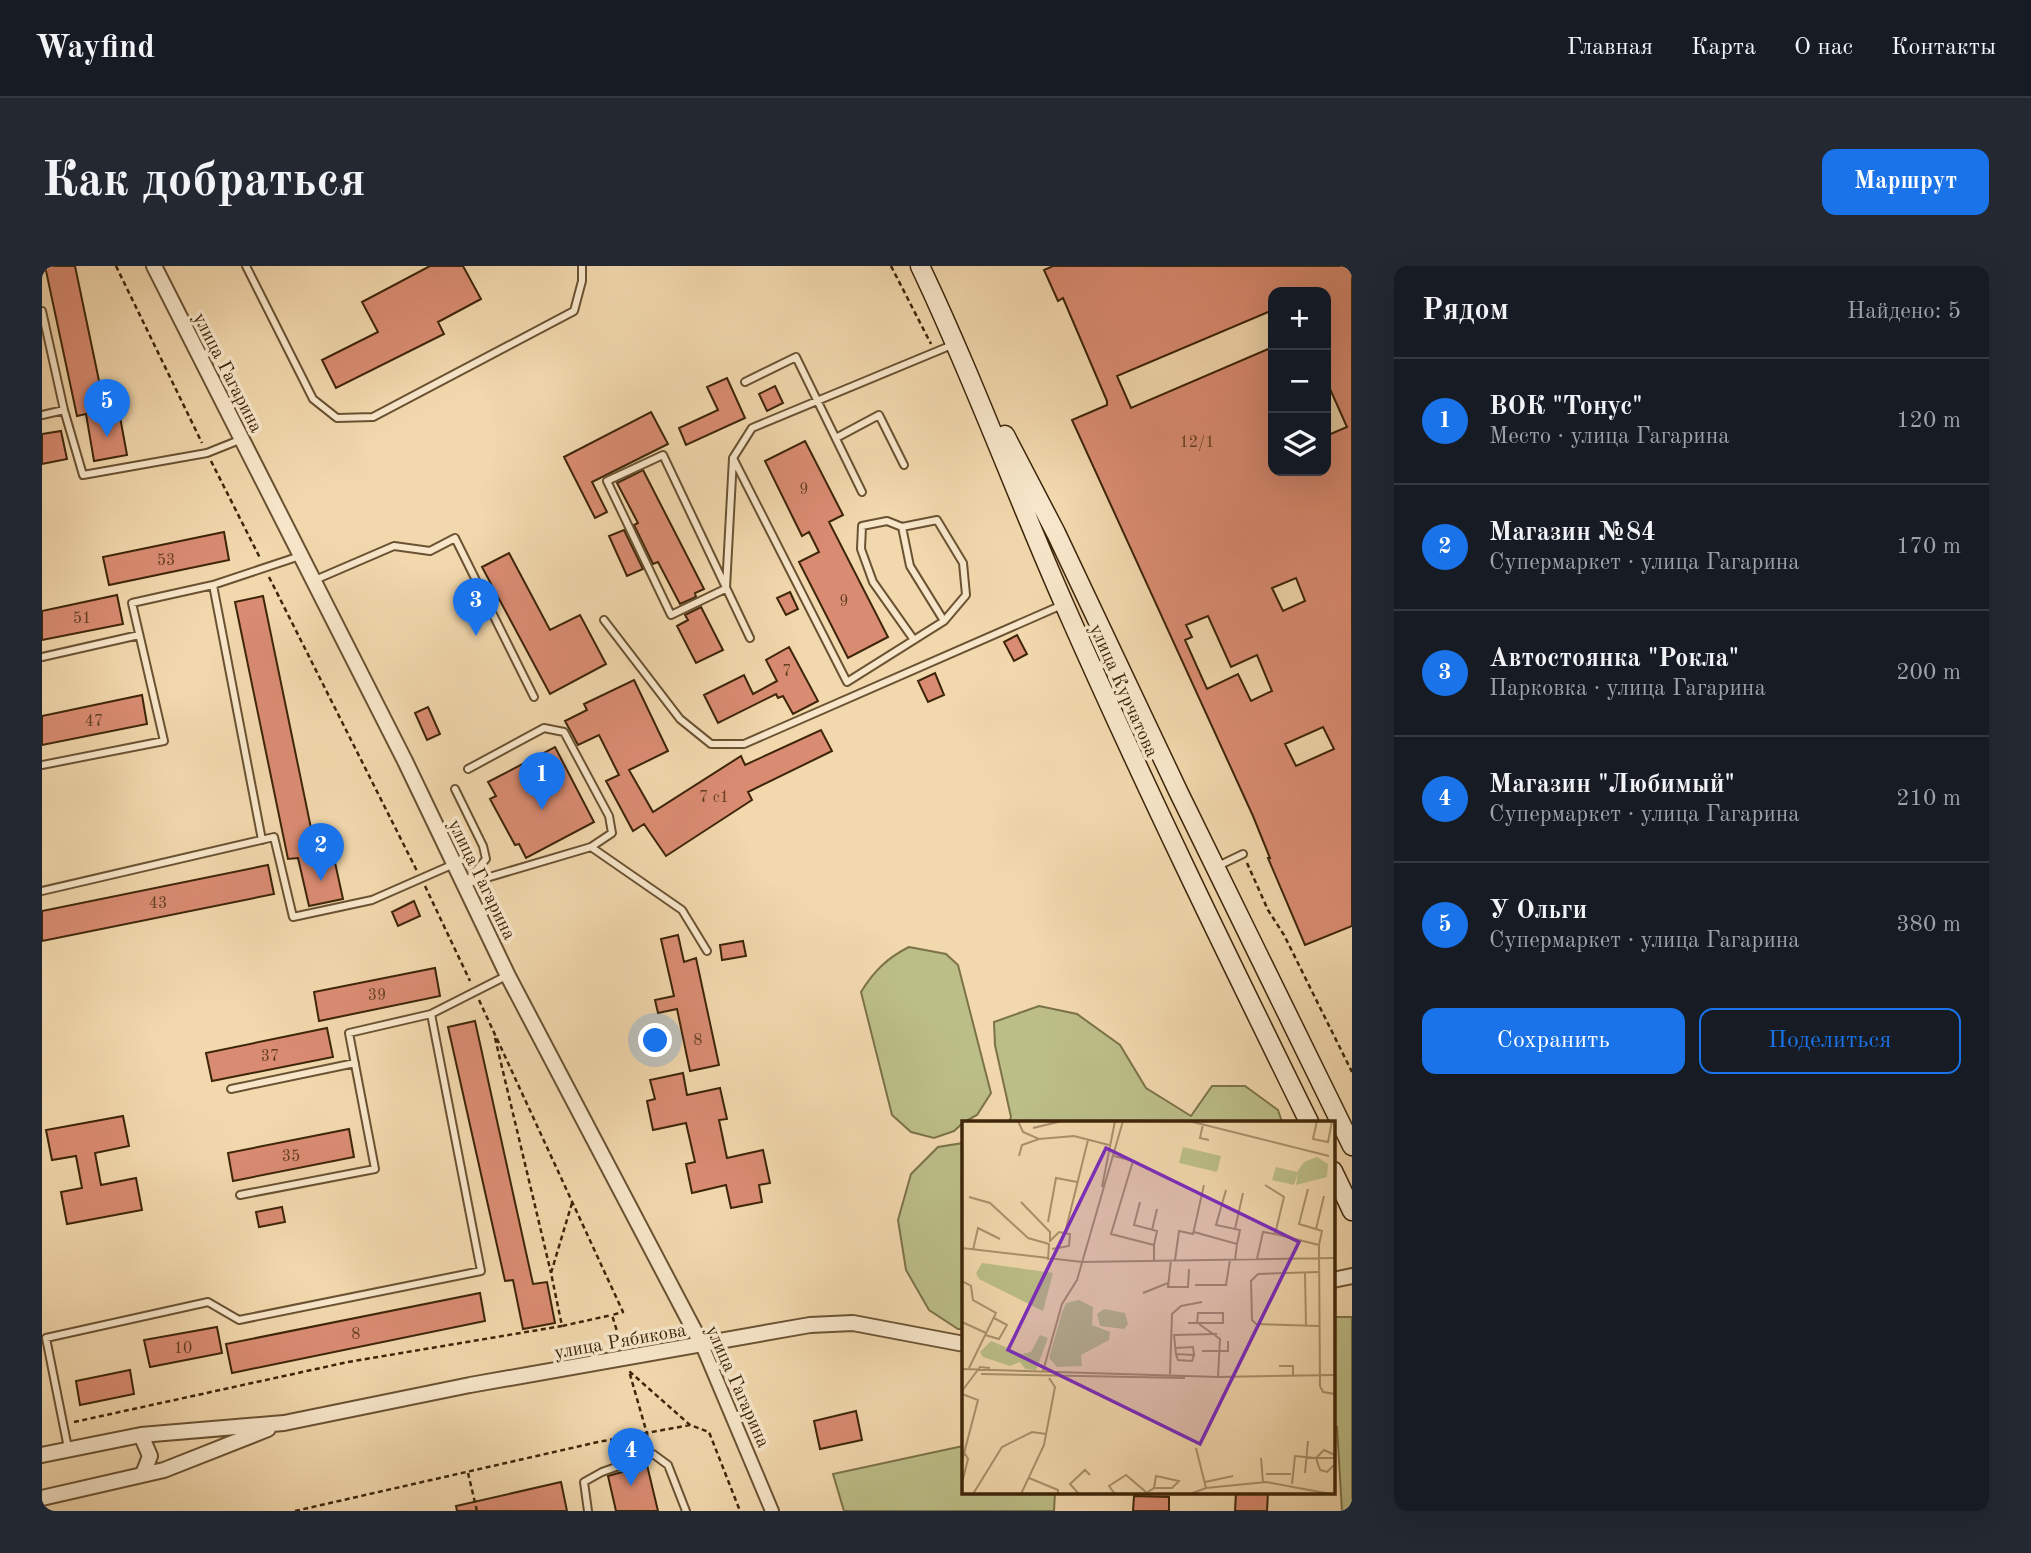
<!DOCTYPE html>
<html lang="ru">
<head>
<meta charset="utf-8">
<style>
	body { margin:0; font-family:"Old Standard TT",serif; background:#242831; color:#f1f3f6 }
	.controls { position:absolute; right:21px; top:21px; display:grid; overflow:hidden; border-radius:14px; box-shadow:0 7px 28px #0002 }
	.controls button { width:63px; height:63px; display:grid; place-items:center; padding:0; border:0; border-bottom:2px solid #363941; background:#171b24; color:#f1f3f6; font:35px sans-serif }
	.you { position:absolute; left:614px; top:775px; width:24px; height:24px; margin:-18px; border:5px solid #fff; border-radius:50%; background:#1a73e8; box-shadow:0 0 0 10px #1a73e833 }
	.badge { display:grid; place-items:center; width:46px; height:46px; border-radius:50%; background:#1a73e8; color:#fff; font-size:23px; font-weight:700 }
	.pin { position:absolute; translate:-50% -58px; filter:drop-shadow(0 2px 4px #0008) }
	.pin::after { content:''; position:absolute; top:37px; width:24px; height:21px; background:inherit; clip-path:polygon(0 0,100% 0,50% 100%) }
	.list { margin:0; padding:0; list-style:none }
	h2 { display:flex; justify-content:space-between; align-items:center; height:91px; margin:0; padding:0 28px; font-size:30px }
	h2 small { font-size:23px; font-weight:400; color:#9ea1a6 }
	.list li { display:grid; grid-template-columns:46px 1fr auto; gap:21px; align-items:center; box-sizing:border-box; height:126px; padding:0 28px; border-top:2px solid #363941 }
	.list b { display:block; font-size:26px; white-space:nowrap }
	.list p { margin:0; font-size:23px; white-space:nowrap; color:#9ea1a6 }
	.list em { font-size:23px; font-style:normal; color:#9ea1a6 }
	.actions { display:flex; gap:14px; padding:21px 28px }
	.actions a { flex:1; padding:16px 0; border:2px solid #1a73e8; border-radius:14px; text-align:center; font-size:24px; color:#1a73e8 }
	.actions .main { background:#1a73e8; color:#fff }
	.icon { flex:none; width:38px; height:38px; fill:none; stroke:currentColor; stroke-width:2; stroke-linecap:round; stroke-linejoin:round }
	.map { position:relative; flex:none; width:1310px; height:1245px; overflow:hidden; border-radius:14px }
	header { display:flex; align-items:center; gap:42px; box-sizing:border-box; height:98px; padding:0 35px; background:#171b24; border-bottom:2px solid #363941 }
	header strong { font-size:33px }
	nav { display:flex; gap:38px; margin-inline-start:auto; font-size:24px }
	.intro { display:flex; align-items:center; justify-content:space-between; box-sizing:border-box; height:168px; padding:0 42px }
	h1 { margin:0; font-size:49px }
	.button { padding:18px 32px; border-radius:14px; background:#1a73e8; color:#fff; font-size:24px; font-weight:700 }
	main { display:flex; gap:42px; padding:0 42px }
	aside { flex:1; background:#171b24; border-radius:14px; box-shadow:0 7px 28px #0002 }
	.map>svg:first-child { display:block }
</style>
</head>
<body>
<header>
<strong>Wayfind</strong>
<nav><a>Главная</a><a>Карта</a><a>О нас</a><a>Контакты</a></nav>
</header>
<div class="intro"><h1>Как добраться</h1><a class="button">Маршрут</a></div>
<main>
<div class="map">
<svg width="1310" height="1245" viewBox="0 0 1310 1245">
	<rect width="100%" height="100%" fill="#f2d8ad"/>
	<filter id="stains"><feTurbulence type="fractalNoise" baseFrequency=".00286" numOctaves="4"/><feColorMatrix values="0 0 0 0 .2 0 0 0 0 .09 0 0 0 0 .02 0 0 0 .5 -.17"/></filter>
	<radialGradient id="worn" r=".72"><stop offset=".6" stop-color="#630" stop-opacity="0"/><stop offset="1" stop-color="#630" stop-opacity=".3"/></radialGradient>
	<!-- green -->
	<path fill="#bcbe88" stroke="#7c7248" stroke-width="2" d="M 867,681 L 904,688 L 916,699 L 949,827 L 935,849 L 922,856 L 912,865 L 892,872 L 869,866 L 850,849 L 819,726 C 832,705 845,692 867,681 Z
		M 997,740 L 1035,748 L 1078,779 L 1104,822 L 1149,850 L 1170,820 L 1203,820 L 1236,844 L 1240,856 L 967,856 L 969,851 L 953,779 L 952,756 Z
		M 921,877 L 922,1063 L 916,1063 L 887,1044 L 864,1004 L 856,954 L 869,908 L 896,881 Z
		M 1291,1051 L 1310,1051 L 1310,1245 L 1300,1245 L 1295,1161 L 1291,1157 Z
		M 921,1180 L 922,1226 L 1013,1226 L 1012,1245 L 802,1245 L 791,1208 Z"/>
	<!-- building -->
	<path fill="#da8c72" stroke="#3d2509" stroke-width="2" fill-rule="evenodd" d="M 3,0 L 33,0 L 65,153 L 78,151 L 85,189 L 52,195 L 44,148 L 35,150 Z
		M 388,0 L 421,0 L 439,33 L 396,56 L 402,68 L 294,122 L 280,94 L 336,66 L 320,36 Z
		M 1011,0 L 1310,0 L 1310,660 L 1263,679 L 1226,592 L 1228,592 L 1211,550 L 1030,154 L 1065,139 L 1065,135 L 1021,32 L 1016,35 L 1002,4 ZM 1231,26 L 1284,26 L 1284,114 L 1305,161 L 1284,170 L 1284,205 L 1231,205 L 1231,81 L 1089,142 L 1075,110 L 1231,44 ZM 1254,312 L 1263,335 L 1241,345 L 1230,322 ZM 1166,350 L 1189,401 L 1215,389 L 1230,425 L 1209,435 L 1196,408 L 1165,423 L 1143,374 L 1150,371 L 1144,359 ZM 1281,461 L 1292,483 L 1254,500 L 1243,478 Z
		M 685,112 L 703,152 L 644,179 L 637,162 L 676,144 L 665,121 Z
		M 733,120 L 741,137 L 725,145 L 717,128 Z
		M 609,146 L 626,178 L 550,216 L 565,246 L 553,252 L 522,191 Z
		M 19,165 L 25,193 L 0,198 L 0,168 Z
		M 763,175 L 801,249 L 787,256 L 846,371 L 806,392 L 757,296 L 777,286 L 767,266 L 760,270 L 723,195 Z
		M 601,204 L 662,323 L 653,327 L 654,331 L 638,338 L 616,296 L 611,298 L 592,259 L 596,257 L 575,217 Z
		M 582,264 L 601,303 L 585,310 L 567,270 Z
		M 182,266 L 187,294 L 67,319 L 61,291 Z
		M 467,287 L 508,364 L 538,349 L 564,398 L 508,428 L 440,301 Z
		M 748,326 L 756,343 L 744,349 L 735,332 Z
		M 75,329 L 81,358 L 0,374 L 0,345 Z
		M 221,330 L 276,596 L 292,592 L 301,633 L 267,640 L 256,592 L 246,593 L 193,336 Z
		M 659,341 L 681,384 L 654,397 L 635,360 L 646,354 L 643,349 Z
		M 975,369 L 985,388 L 972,395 L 962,376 Z
		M 747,381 L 776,435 L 751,448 L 741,430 L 736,432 L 734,428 L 676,457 L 662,429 L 702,409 L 711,428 L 735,415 L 724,394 Z
		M 893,407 L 902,429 L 886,436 L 876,415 Z
		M 592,414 L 626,485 L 587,504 L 611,546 L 699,490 L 703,499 L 779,464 L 790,485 L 706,526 L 710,534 L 624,590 L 602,558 L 591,565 L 564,515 L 577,509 L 557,469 L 536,479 L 523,455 L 545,444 L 542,438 Z
		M 100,429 L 105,458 L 0,479 L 0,450 Z
		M 386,441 L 398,468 L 385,474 L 373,447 Z
		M 513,481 L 552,556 L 484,592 L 477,578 L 473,579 L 448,533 L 454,530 L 446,516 Z
		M 226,599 L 232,628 L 0,675 L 0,645 Z
		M 372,635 L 378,650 L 356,660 L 350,646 Z
		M 636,669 L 642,696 L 654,692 L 677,799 L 648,805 L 635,743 L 616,747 L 613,734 L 632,730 L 619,673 Z
		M 701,675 L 704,690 L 680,694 L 678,679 Z
		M 393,702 L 398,730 L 277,755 L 272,726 Z
		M 433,755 L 491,1018 L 505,1016 L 513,1057 L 481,1063 L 471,1014 L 463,1015 L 406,761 Z
		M 285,762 L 291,791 L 170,815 L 164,787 Z
		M 641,807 L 645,829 L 678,822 L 685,853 L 677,854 L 685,892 L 721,884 L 728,917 L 717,919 L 720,936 L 689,942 L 684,919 L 650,927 L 644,898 L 653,896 L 644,857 L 611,864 L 605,835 L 613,833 L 608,814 Z
		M 81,850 L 87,880 L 53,887 L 59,919 L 94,912 L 100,944 L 25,958 L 19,926 L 40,922 L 34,890 L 10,894 L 4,864 Z
		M 307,863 L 312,891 L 191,915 L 186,887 Z
		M 240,941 L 243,956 L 217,961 L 214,946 Z
		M 438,1027 L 443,1055 L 190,1107 L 184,1078 Z
		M 175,1061 L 180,1087 L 108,1101 L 102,1074 Z
		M 88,1104 L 92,1128 L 38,1139 L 34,1115 Z
		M 814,1145 L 820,1174 L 778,1183 L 772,1155 Z
		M 605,1199 L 616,1245 L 574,1245 L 566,1210 Z
		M 519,1216 L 525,1245 L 415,1245 L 414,1240 Z
		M 1194,1226 L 1226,1226 L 1225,1245 L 1193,1245 Z
		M 1092,1230 L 1127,1231 L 1127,1245 L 1091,1245 Z"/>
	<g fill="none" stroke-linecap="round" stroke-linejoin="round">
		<!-- service casing -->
		<g stroke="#6a5232" stroke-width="10">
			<path id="service" d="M 204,0 L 271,133 L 295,152 L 331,151 L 532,45 L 540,15 L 540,0
				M 0,45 L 22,144
				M 703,116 L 754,91 L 820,226
				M 0,149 L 22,144 L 41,209 L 165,187 L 200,173
				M 794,172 L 837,149 L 862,199
				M 691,192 L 805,416 L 902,355 L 924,329 L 921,297 L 895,254 L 860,261 L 868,300 L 902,355
				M 860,261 L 845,255 L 820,260 L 819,283 L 831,316 L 872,374
				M 273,314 L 352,280 L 388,285 L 413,272 L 492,431
				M 684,322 L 691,192 L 710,162 L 910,79
				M 683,323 L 629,349 L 565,215 L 621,189 L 708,372
				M 562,354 L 638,453 L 669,478 L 702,478 L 1020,339
				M 0,391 L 97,369
				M 0,499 L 122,475 L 90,337 L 171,319
				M 413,523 L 441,580 L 444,593 L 423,617
				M 220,574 L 171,319 L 258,290
				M 549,581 L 640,644 L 665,685
				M 1176,600 L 1201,588
				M 424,618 L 549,581 L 570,567 L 567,550 L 522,466 L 502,462 L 426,503
				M 0,625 L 232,571 L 251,651 L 330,634 L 412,598
				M 189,823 L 313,797
				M 198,929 L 333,903 L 307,767 L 389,748
				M 26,1182 L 4,1072 L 166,1036 L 197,1054 L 439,1005 L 389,748 L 464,710
				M 546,1245 L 542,1216 L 560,1206 L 611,1188 L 626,1199 L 644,1245"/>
		</g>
		<!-- minor casing -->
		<g stroke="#6a5232" stroke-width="16">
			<path id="minor" d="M 660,1079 L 730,1245"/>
		</g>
		<!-- tertiary casing -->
		<g stroke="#6a5232" stroke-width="18">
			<path id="tertiary" d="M 112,0 L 363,495 L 466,710 L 660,1079
				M 1291,1014 L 1310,1010
				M 99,1169 L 108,1190 L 101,1208
				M 0,1189 L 99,1169 L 242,1157 L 428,1119 L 768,1059 L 811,1057 L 922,1078
				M 0,1232 L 122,1204 L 226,1163"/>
		</g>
		<!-- secondary casing -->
		<g stroke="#3d2509" stroke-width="21">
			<path id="secondary" d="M 878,0 C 931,111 973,227 1023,340 C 1100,515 1183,685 1267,856
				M 963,169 L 1014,267 L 1136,525 L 1310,880
				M 1291,905 L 1310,945"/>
		</g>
		<!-- path -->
		<path stroke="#3d2509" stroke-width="2.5" stroke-dasharray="5 3.5" stroke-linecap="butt" d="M 74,0 L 160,177
			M 849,0 L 889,78
			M 169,195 L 218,292
			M 227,311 L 375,605
			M 1205,597 L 1226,644 L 1242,669 L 1310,806
			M 383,620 L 428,715
			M 437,734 L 581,1046 L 570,1049 L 579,1078
			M 453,772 L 509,1007
			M 530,937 L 509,1007 L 520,1060 L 570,1049
			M 32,1156 L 306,1096 L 520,1060
			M 608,1178 L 587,1105 L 648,1159 L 667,1166 L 698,1245
			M 426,1207 L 435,1245
			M 253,1245 L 556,1176 L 648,1159"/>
		<!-- service -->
		<use href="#service" stroke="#f7e6ca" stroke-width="6"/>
		<!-- minor -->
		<use href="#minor" stroke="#f7e6ca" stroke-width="12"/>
		<!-- tertiary -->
		<use href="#tertiary" stroke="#f7e6ca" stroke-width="14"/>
		<!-- secondary -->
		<use href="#secondary" stroke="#f7e6ca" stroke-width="18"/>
	</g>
	<g text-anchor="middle" stroke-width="7" stroke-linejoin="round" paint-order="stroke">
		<!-- number labels -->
		<g font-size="16" fill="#643f23">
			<text x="1155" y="181">12/1</text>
			<text x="762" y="228">9</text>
			<text x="124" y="299">53</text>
			<text x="802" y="340">9</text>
			<text x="40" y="357">51</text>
			<text x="745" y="410">7</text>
			<text x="52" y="460">47</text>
			<text x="672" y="536">7 с1</text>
			<text x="116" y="642">43</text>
			<text x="335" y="734">39</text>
			<text x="656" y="779">8</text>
			<text x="228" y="795">37</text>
			<text x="249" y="895">35</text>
			<text x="314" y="1073">8</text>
			<text x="141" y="1087">10</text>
		</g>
		<!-- street labels -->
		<g font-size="19" fill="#3d2509" stroke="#f7e6ca">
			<text transform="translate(187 106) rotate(63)" y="7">улица Гагарина</text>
			<text transform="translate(1083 424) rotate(66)" y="7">улица Курчатова</text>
			<text transform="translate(441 613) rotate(64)" y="7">улица Гагарина</text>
			<text transform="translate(578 1074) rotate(-10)" y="7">улица Рябикова</text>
			<text transform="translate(697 1120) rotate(66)" y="7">улица Гагарина</text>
		</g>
	</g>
	<!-- overview -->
	<g transform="translate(920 855)">
		<rect width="373" height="373" fill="#f2d8ad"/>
		<path d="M 221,26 L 259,35 L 255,51 L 217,42 ZM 355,36 L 366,43 L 365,56 L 334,64 L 336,52 L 332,64 L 310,59 L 314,46 L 335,51 L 342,41 ZM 20,142 L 91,152 L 81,190 L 17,158 L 14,152 ZM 117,179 L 131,186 L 130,204 L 148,211 L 147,219 L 119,234 L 120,245 L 95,246 L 87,237 L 100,191 L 104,182 ZM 142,188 L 163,192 L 166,203 L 162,208 L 138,205 L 135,193 ZM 78,214 L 86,217 L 74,249 L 63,248 L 58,241 L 48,245 L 21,236 L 18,231 L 29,220 L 60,233 L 69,231 Z" fill="#bcbe88"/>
		<path fill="none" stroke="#aa906b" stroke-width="2" d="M 56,0 L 61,11 L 77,18 L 112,15 L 147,24M 227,0 L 367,35M 355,0 L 351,18 L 366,21 L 370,0M 241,3 L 238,17 L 247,19M 71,7 L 100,0M 57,35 L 60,24 L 77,18M 152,35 L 171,40 L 149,113 L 192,124 L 192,139M 140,66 L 153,0M 346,68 L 337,103 L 354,108M 264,69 L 254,104 L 278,109 L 275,123M 7,76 L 28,82 L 66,117 L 87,123 L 86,139M 59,81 L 88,111 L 88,121M 178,81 L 172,104 L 195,110 L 192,124M 86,101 L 94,57 L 115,61M 104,108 L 126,19M 273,108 L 281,72M 190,109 L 195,88M 232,111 L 275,123 L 273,139M 313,113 L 357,124 L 360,110 L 354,108 L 362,75M 88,120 L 97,111 L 108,113 L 107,125 L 90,128M 357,124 L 358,265 L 361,271 L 373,273M 0,127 L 120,141 L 373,137M 11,129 L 16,107 L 38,118M 295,138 L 301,111 L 313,113 L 322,76 L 303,64M 209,139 L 206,166 L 226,166 L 227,148M 213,139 L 217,110 L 231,113 L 242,64M 356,151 L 296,153 L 289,160 L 290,199 L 294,203 L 357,205M 343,152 L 344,205M 0,160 L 9,165 L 11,179 L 34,192 L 7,247M 233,164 L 264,164 L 268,139M 181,172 L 206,162M 0,201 L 24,212M 226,202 L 261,202 L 261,192 L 236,192 L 235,202M 237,203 L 258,218 L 256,256M 23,214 L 37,218 L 45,204 L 32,197M 213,227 L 231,226 L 232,234M 240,230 L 266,230 L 266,220M 214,233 L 232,234 L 230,240 L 216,239 L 214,233 L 212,214 L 255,213M 317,245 L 331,245 L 331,256M 0,248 L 256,256 L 373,254M 81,250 L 100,183 L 115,159 L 161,0M 19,253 L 223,257M 208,253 L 210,193 L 219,185 L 240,181M 0,270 L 18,246 L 28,247M 0,273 L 16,279 L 0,340M 234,327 L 244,367M 299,337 L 301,361M 372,344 L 365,351 L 358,349 L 354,337 L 373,337M 343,352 L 346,320M 304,353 L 329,353M 67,357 L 96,369 L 96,373M 243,361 L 271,355M 0,362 L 6,338 L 2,331M 330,363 L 333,335 L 354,337 L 362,329 L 373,334M 11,373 L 40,326 L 70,311 L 84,313M 59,373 L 82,324 L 93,266 L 87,257M 117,373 L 108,363 L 123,349 L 128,354M 153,373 L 147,365 L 164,354 L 184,371M 183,373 L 192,367 L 210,367 L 217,360 L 194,355 L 192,367M 228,373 L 244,367 L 304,361 L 369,373"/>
		<path fill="#7b2cbf" fill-opacity="0.15" stroke="#7b2cbf" stroke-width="3.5" d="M 144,27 L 337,121 L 238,323 L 46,229 Z"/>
		<rect width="373" height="373" fill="none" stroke="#3d2509" stroke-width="3.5"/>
	</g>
	<rect width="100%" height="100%" filter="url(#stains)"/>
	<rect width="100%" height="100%" fill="url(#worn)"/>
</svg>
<div class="controls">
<button>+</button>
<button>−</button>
<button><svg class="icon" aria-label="layers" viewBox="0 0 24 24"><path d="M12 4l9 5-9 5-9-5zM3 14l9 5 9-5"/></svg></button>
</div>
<div class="you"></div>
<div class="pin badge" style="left:500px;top:544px">1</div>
<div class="pin badge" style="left:279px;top:615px">2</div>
<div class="pin badge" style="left:434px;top:370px">3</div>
<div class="pin badge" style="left:589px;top:1220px">4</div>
<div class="pin badge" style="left:65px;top:171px">5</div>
</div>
<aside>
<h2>Рядом<small>Найдено: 5</small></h2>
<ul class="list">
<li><span class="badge">1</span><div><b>ВОК &quot;Тонус&quot;</b><p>Место · улица Гагарина</p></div><em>120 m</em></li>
<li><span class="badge">2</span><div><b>Магазин №84</b><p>Супермаркет · улица Гагарина</p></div><em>170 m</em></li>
<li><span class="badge">3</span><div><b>Автостоянка &quot;Рокла&quot;</b><p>Парковка · улица Гагарина</p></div><em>200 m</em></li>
<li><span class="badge">4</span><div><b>Магазин &quot;Любимый&quot;</b><p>Супермаркет · улица Гагарина</p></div><em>210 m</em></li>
<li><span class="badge">5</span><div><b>У Ольги</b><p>Супермаркет · улица Гагарина</p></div><em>380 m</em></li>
</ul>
<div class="actions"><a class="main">Сохранить</a><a>Поделиться</a></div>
</aside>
</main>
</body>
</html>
